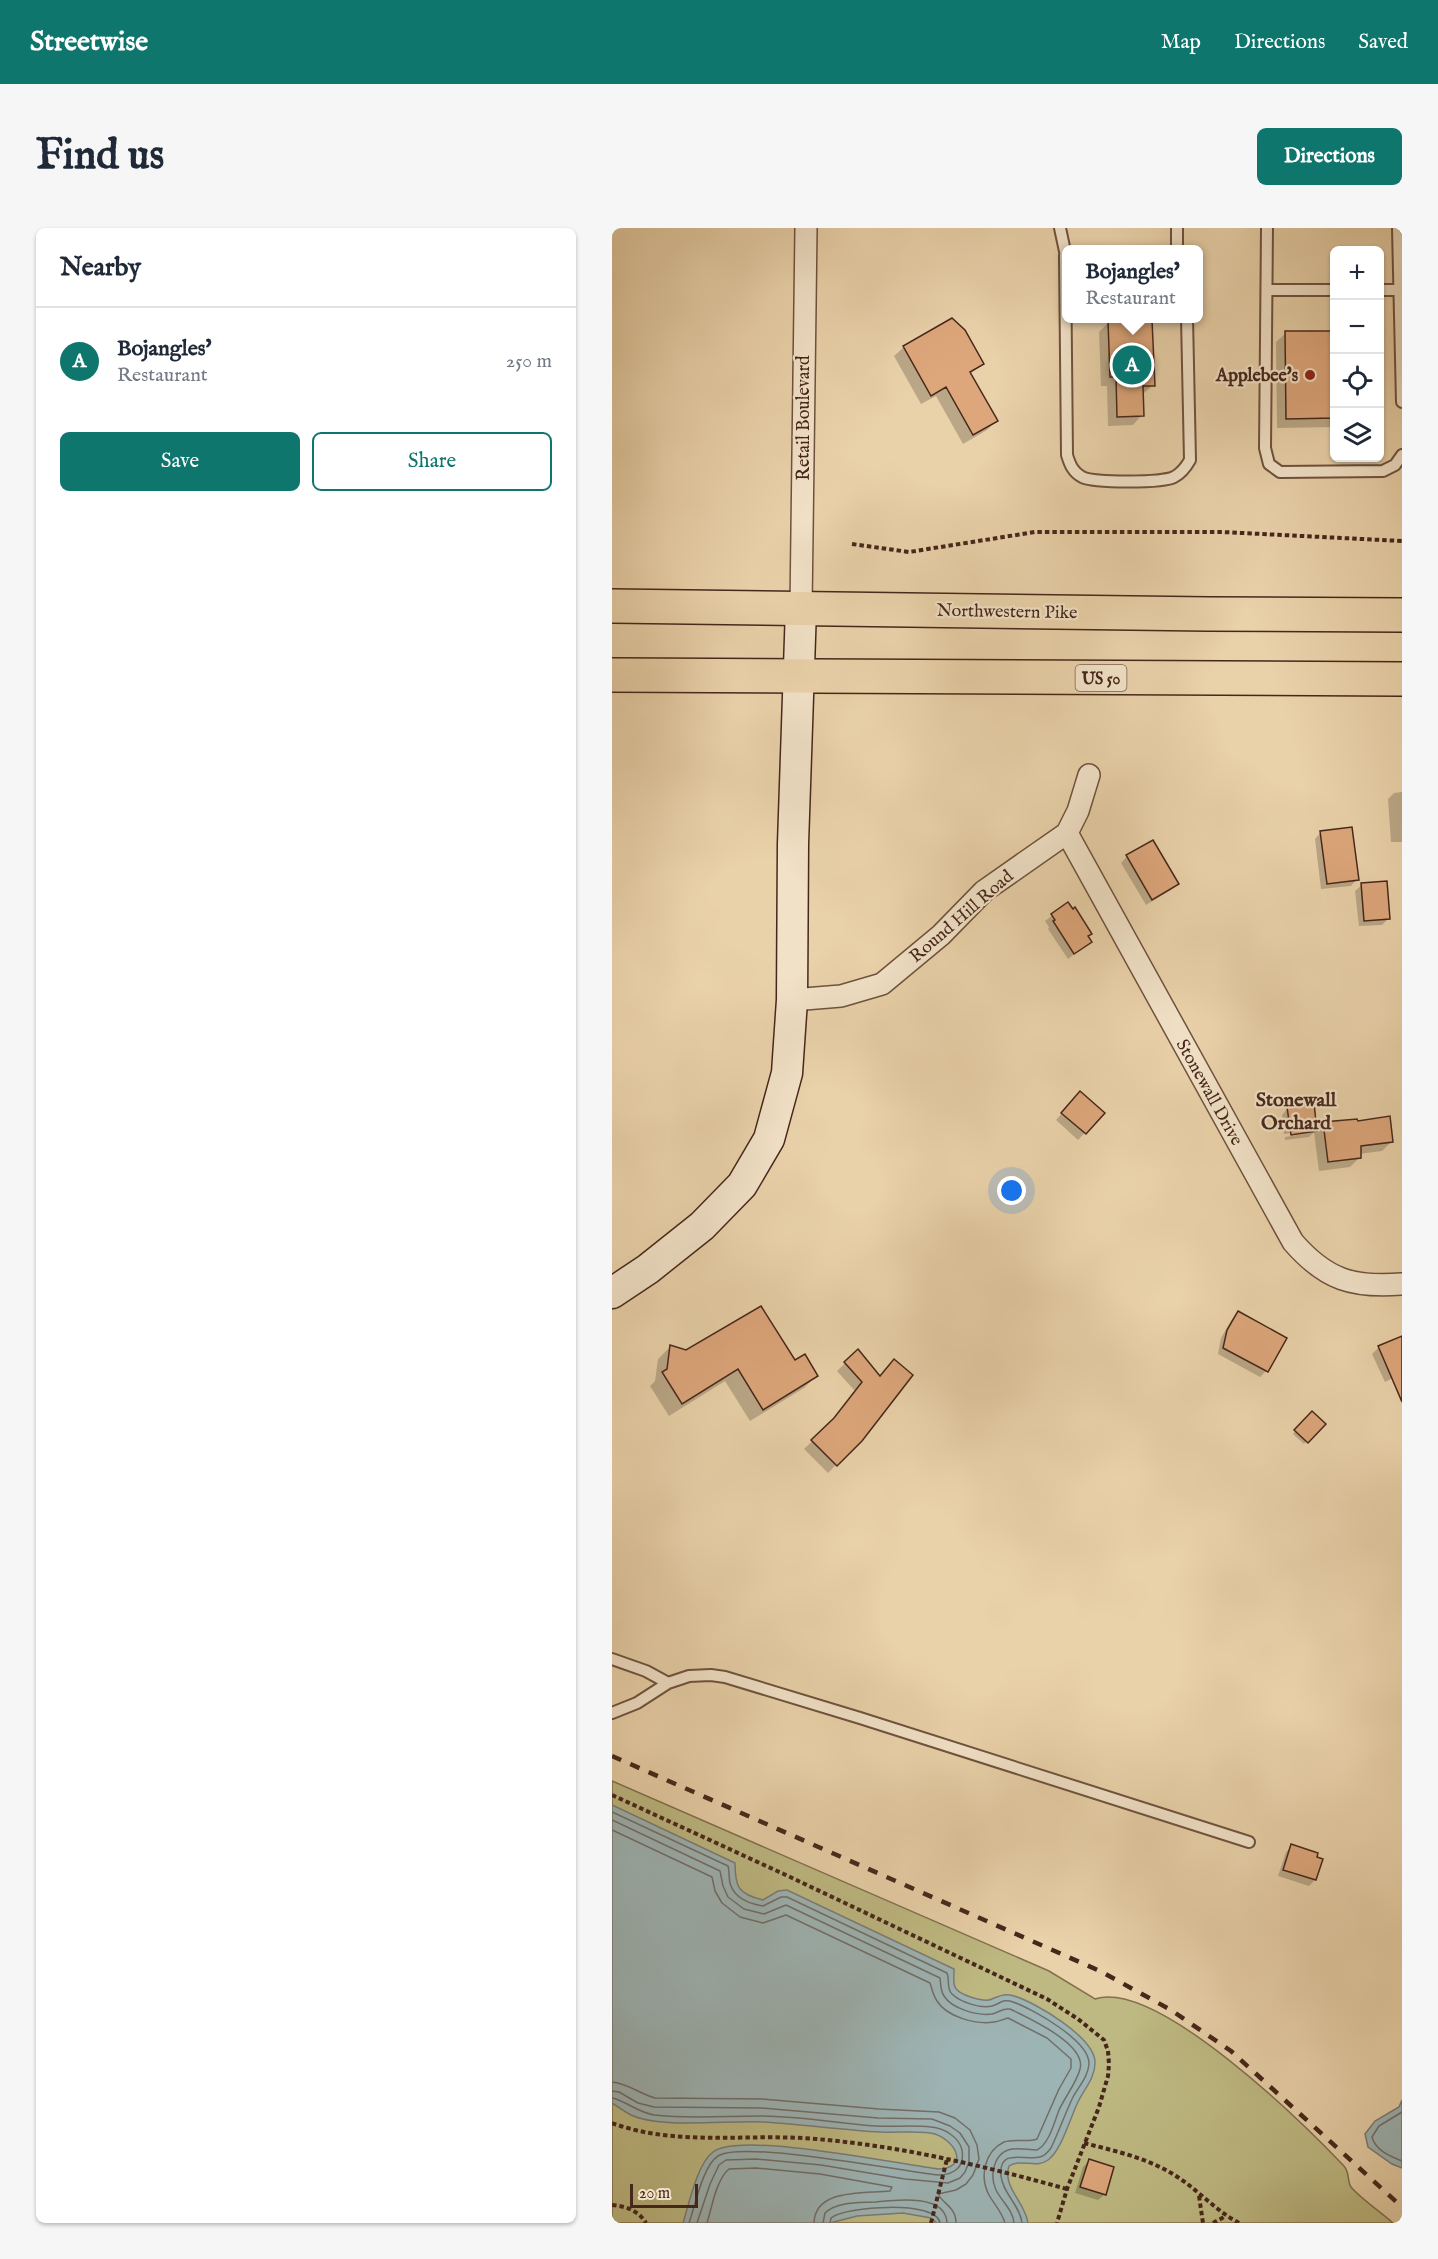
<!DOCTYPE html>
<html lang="en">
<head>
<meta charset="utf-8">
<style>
	body { margin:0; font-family:"IM FELL English",serif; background:#f6f6f7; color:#1f2937 }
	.controls { position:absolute; right:18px; top:18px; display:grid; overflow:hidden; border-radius:9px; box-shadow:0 2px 4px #0004 }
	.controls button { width:54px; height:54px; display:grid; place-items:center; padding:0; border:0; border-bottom:2px solid #e0e1e3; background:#fff; color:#1f2937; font:30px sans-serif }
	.scale { position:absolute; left:18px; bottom:15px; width:68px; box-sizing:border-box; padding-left:6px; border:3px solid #46271b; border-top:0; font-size:16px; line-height:21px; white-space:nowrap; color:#46271b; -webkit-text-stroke:4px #f1e1c7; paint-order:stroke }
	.you { position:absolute; left:400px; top:963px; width:21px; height:21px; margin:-15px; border:4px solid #fff; border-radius:50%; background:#1a73e8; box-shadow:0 0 0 9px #1a73e833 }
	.badge { display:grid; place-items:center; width:39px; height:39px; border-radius:50%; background:#0f766e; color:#fff; font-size:20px; font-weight:700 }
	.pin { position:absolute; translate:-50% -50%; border:3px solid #fff; box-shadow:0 2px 6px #0006 }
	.popup { position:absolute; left:450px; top:17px; width:141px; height:78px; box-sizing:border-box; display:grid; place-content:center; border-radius:9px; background:#fff; filter:drop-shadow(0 2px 4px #0005); font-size:20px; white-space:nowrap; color:#747a83 }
	.popup b { font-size:22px; color:#1f2937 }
	.popup::after { content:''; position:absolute; left:50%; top:100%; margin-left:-12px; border:12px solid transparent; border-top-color:#fff }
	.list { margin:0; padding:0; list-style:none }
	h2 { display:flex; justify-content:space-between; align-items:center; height:78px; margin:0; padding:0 24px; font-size:26px }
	h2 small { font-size:20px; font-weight:400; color:#747a83 }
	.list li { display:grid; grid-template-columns:39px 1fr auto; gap:18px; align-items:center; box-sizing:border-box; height:108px; padding:0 24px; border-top:2px solid #e0e1e3 }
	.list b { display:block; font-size:22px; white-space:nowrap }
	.list p { margin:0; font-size:20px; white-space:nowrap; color:#747a83 }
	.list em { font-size:20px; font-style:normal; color:#747a83 }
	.actions { display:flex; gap:12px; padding:18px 24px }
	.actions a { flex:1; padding:14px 0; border:2px solid #0f766e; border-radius:9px; text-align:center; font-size:21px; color:#0f766e }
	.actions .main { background:#0f766e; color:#fff }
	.icon { flex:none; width:33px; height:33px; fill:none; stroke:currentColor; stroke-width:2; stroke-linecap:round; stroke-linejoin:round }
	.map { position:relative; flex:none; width:790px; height:1995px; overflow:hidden; border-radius:9px }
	header { display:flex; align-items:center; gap:36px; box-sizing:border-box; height:84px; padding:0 30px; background:#0f766e; color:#fff }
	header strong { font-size:28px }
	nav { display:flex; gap:33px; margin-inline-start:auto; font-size:21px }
	.intro { display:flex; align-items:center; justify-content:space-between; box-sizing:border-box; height:144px; padding:0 36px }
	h1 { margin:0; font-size:42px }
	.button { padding:15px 27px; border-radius:9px; background:#0f766e; color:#fff; font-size:21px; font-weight:700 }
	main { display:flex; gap:36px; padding:0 36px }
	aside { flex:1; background:#fff; border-radius:9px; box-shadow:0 2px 4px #0004 }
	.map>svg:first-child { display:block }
</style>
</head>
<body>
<header>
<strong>Streetwise</strong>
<nav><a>Map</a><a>Directions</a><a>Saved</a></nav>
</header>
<div class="intro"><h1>Find us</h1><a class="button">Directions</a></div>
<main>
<aside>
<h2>Nearby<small></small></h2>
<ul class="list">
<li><span class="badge">A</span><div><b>Bojangles'</b><p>Restaurant</p></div><em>250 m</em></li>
</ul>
<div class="actions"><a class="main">Save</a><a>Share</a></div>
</aside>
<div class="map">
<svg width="790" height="1995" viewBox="0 0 790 1995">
	<rect width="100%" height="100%" fill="#e9d1a9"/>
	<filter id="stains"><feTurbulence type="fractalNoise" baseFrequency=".00333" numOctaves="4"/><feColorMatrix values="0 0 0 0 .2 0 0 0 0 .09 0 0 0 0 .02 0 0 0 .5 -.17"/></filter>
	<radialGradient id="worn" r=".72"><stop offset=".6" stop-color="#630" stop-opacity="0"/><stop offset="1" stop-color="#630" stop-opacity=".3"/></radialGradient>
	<!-- green -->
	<path fill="#beb982" stroke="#82704e" stroke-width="1.5" d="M 0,1553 L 437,1743 L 483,1771 C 545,1751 691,1895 732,1938 C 738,1945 735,1953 739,1959 C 749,1971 769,1984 781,1995 L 0,1995 Z"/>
	<!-- water -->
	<path fill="#9db4b4" stroke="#7a7c77" stroke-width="1.5" d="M 0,1577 L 123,1635 C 123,1659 126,1666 151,1672 L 166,1663 L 175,1662 L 342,1741 C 342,1747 341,1755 343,1759 C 346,1767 373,1775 380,1771 C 388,1768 392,1765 402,1768 C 423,1774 484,1810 483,1835 C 483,1851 471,1862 465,1876 C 458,1891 449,1923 436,1932 C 424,1941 409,1930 397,1938 C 390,1959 413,1974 416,1995 L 325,1995 L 319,1990 L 291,1985 L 245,1988 L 218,1995 L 71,1995 C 77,1976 85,1936 101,1924 C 128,1903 286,1936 326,1941 C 357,1940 345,1914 323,1906 C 312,1902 283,1905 269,1904 C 229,1902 190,1896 151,1894 C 116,1892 49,1901 19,1887 C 13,1884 6,1879 0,1875 Z
		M 790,1872 L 790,1940 L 780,1936 L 756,1919 L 753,1906 L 763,1893 L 787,1879 Z"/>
	<!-- shadow -->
	<path fill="#0003" d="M 497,94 L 541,157 L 530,167 L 530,187 L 521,197 L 496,198 L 495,158 L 489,158 L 487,104 Z
		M 722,104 L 722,199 L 665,200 L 664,114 L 674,105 Z
		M 292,119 L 370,136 L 358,146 L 384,193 L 375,202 L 351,216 L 324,168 L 309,176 L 282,128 Z
		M 790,564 L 790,614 L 779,614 L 776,571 L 782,565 Z
		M 709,604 L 745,651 L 739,658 L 709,661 L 703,611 Z
		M 515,628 L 565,656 L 559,662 L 534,677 L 509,635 Z
		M 750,657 L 777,690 L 770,697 L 747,698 L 743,663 Z
		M 456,676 L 478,714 L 456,731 L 436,701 L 437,699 L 433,693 Z
		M 462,871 L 491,885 L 466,912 L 444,892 Z
		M 676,880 L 704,903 L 711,895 L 780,913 L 770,923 L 747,926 L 748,929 L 738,939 L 707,943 L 702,904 L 697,909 L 673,912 L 673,909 L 699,905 L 699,902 L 672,906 L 670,887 Z
		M 626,1084 L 654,1143 L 648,1149 L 606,1126 L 609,1110 L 620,1091 Z
		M 790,1109 L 790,1158 L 783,1149 L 773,1154 L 760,1126 L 766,1120 Z
		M 59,1118 L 74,1124 L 182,1134 L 204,1148 L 192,1160 L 138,1193 L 113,1153 L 57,1188 L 38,1158 L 43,1153 L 46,1131 Z
		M 246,1123 L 267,1149 L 248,1212 L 216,1245 L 192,1221 L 214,1200 L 243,1163 L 225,1143 Z
		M 700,1185 L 712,1196 L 692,1216 L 681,1206 Z
		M 680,1618 L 710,1632 L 703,1652 L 697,1658 L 666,1648 L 674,1624 Z
		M 477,1933 L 493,1966 L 486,1972 L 463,1965 L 471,1939 Z"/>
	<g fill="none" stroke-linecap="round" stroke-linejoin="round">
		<!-- shore -->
		<path stroke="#726e68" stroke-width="1.5" d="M 0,1584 L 116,1638 C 118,1644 116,1652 119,1658 C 124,1671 139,1676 151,1678 L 169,1669 L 175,1669 L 335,1745 C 338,1752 334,1760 340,1766 C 348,1774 369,1781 380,1778 C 388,1776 391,1770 401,1774 C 421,1781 478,1813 477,1836 C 476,1849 467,1858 461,1869 C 453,1886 447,1903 439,1920 C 436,1924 433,1928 428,1929 C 414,1933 386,1919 389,1948 C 391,1966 408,1977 410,1995
			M 0,1592 L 108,1643 L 111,1658 L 116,1669 L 132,1681 L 152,1686 L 174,1677 L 328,1750 C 329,1756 328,1762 332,1768 C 340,1781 366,1788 380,1786 C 388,1784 390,1780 398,1781 C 416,1790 475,1816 468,1841 C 465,1854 453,1869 447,1882 C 442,1895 437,1916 425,1922 C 417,1922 409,1920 401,1921 C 382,1923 377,1947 384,1962 C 390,1974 401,1982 402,1995
			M 0,1602 L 100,1649 L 103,1663 L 110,1675 L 128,1689 L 151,1695 L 174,1687 L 318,1755 C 320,1761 321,1767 325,1773 C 335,1789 364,1797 382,1794 C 387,1794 391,1791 396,1790 L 435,1810 L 459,1831 L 459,1840 L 447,1861 L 425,1911 C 415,1915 403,1910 392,1914 C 373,1923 367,1948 377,1967 C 382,1976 390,1984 393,1995
			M 0,1854 C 15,1855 28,1866 43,1870 L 150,1871 L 267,1881 L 327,1884 L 343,1890 L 358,1902 L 365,1917 L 367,1931 L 361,1947 L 354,1956 L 344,1962 L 326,1966 C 332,1977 344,1979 344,1995
			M 0,1863 L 7,1864 L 26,1875 L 42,1879 L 150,1880 L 266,1890 L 320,1891 L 338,1898 L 348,1905 L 357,1919 L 357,1934 L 353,1944 L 348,1950 L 336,1955 L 293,1951 L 209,1937 L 144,1931 L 114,1932 L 107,1937 L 98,1956 L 85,1995
			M 0,1870 C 12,1872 25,1884 42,1887 C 76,1891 112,1888 147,1888 C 186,1888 225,1895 264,1898 C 282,1899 301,1897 319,1899 C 332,1900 347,1909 350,1922 C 353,1940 341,1947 326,1947 C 289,1943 131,1912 106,1928 C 91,1937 83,1978 77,1995
			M 790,1884 L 767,1898 L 760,1909 C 763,1922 778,1928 790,1933
			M 95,1995 C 100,1979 104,1952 117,1941 L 144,1940 L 208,1946 L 280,1959 L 278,1963 C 253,1966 203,1960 202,1995
			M 211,1995 L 213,1985 C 225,1973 248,1975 263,1974 C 282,1972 334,1965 335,1995
			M 218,1995 L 219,1990 C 233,1978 325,1972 328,1995"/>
	</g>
	<!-- building -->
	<path fill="#dda67b" stroke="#46271b" stroke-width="1.5" d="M 340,90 L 353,102 L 372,136 L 358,144 L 386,193 L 361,207 L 334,159 L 319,168 L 291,118 Z
		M 540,92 L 543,158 L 531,158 L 532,188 L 505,189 L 504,149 L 498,149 L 496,93 Z
		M 673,103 L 723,103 L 723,190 L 674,191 Z
		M 740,599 L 747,652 L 715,656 L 708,603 Z
		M 541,612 L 567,656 L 540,672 L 514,627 Z
		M 775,653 L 778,691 L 752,693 L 749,655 Z
		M 456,674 L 461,681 L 463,679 L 480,706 L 476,708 L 480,714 L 462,726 L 441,693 L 443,692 L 439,686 Z
		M 468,863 L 493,885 L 474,906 L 449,885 Z
		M 702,875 L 705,903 L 679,907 L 675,879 Z
		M 778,888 L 781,914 L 749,918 L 749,930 L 716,934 L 711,894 L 745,891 L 746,893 Z
		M 149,1078 L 183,1132 L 193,1126 L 206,1148 L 151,1182 L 126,1141 L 70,1176 L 50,1144 L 55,1141 L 58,1117 L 74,1122 Z
		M 626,1083 L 675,1110 L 656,1144 L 611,1120 L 615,1102 Z
		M 790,1108 L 790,1174 L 766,1118 Z
		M 246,1121 L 268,1148 L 282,1131 L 301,1147 L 250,1213 L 225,1238 L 199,1212 L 222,1190 L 250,1154 L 232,1134 Z
		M 700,1183 L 714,1196 L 696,1215 L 682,1202 Z
		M 679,1616 L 706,1625 L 705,1629 L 711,1631 L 704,1652 L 671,1642 Z
		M 477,1931 L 502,1939 L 494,1967 L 468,1959 Z"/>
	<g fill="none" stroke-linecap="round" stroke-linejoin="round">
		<!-- lane casing -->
		<g stroke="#6f523e" stroke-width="14">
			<path id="lane" d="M 448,0 L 454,28
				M 655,0 L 653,220 L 657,236 L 668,244 L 771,243 L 783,237 L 790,227
				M 786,0 L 790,174
				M 565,21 L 565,0
				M 453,27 L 455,227 C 458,237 461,244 470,249 C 482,255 551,255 562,249 C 570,245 574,239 578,232 L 575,90
				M 655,62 L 722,62
				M 768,62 L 788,62
				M 0,1431 L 34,1443 L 56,1455
				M 0,1485 L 25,1475 L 56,1455 L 77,1448 L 99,1447 L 113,1449 L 248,1490 L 637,1614"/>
		</g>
		<!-- street casing -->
		<g stroke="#6f523e" stroke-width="24">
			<path id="street" d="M 189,380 L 194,0
				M 455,605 L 681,1014 C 714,1052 741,1060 790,1056
				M 180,772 L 229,768 L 270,756 L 329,707 L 372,663 L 455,605 L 466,583 L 477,547"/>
		</g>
		<!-- secondary casing -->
		<g stroke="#46271b" stroke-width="33">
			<path id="secondary" d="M 0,1065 L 36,1041 L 90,998 L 130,957 L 157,911 L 175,845 L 180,772 L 181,616 L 189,380"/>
		</g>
		<!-- primary casing -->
		<g stroke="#46271b" stroke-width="36">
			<path id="primary" d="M 0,378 L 596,386 L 790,387
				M 0,447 L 790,451"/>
		</g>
		<!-- path -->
		<path stroke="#46271b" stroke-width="4" stroke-dasharray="4.5 3" stroke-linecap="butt" d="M 240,316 L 297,324 L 423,304 L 610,304 L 790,313
			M 0,1567 L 176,1648 L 435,1771 L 466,1791 L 492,1812 L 496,1823 L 497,1836 L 496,1848 L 487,1879 L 455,1961 L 445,1995
			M 0,1895 C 64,1919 136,1905 204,1911 C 289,1918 372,1938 455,1961
			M 472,1915 C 503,1923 536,1930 564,1948 C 586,1962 603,1982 627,1995
			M 587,1968 L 591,1995
			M 0,1977 C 14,1978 27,1983 34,1995
			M 319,1995 L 335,1931
			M 601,1995 L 614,1988"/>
		<!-- lane -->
		<use href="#lane" stroke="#f1e1c7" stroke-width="10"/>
		<!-- street -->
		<use href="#street" stroke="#f1e1c7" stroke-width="21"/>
		<!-- secondary -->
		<use href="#secondary" stroke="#f1e1c7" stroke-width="30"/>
		<!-- primary -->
		<use href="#primary" stroke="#e9d1a9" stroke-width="33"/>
		<!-- rail -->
		<path stroke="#46271b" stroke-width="4.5" stroke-dasharray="10 10" stroke-linecap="butt" d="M 0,1528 L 488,1743 L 559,1782 L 619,1823 L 790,1979"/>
	</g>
	<!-- markers -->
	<circle fill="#8f2418" stroke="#f1e1c7" stroke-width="2" cx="698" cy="147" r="6"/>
	<g text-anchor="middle" stroke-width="4.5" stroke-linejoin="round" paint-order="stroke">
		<!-- shield labels -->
		<rect fill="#f1e1c7" stroke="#795f4f" stroke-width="1.5" x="463.5" y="437" width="51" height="26" rx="4.5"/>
		<g font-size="16" font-weight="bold" fill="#46271b">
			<text x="489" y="456">US 50</text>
		</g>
		<!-- poi labels -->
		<g font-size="18" font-weight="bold" fill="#46271b" stroke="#f1e1c7" text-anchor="end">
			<text x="686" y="153">Applebee's</text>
		</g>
		<!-- street labels -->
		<g font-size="18" fill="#46271b" stroke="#f1e1c7">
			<text transform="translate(191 190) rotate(-90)" y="6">Retail Boulevard</text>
			<text transform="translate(395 383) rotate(1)" y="6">Northwestern Pike</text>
			<text transform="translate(349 688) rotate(-41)" y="6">Round Hill Road</text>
			<text transform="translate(598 864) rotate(61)" y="6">Stonewall Drive</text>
		</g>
		<!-- neighbourhood labels -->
		<g font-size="20" font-weight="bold" fill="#46271b" stroke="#f1e1c7">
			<text x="684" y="878">Stonewall<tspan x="684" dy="23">Orchard</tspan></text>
		</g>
	</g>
	<rect width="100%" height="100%" filter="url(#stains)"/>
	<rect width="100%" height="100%" fill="url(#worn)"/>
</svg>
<div class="controls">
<button>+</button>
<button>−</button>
<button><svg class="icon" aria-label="locate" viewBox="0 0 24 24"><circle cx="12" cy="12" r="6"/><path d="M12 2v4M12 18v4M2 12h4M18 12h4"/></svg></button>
<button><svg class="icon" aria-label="layers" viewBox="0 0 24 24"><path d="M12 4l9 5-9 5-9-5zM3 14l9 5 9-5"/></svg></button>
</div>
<div class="scale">20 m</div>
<div class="you"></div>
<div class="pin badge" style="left:520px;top:137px">A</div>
<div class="popup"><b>Bojangles'</b>Restaurant</div>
</div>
</main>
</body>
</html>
